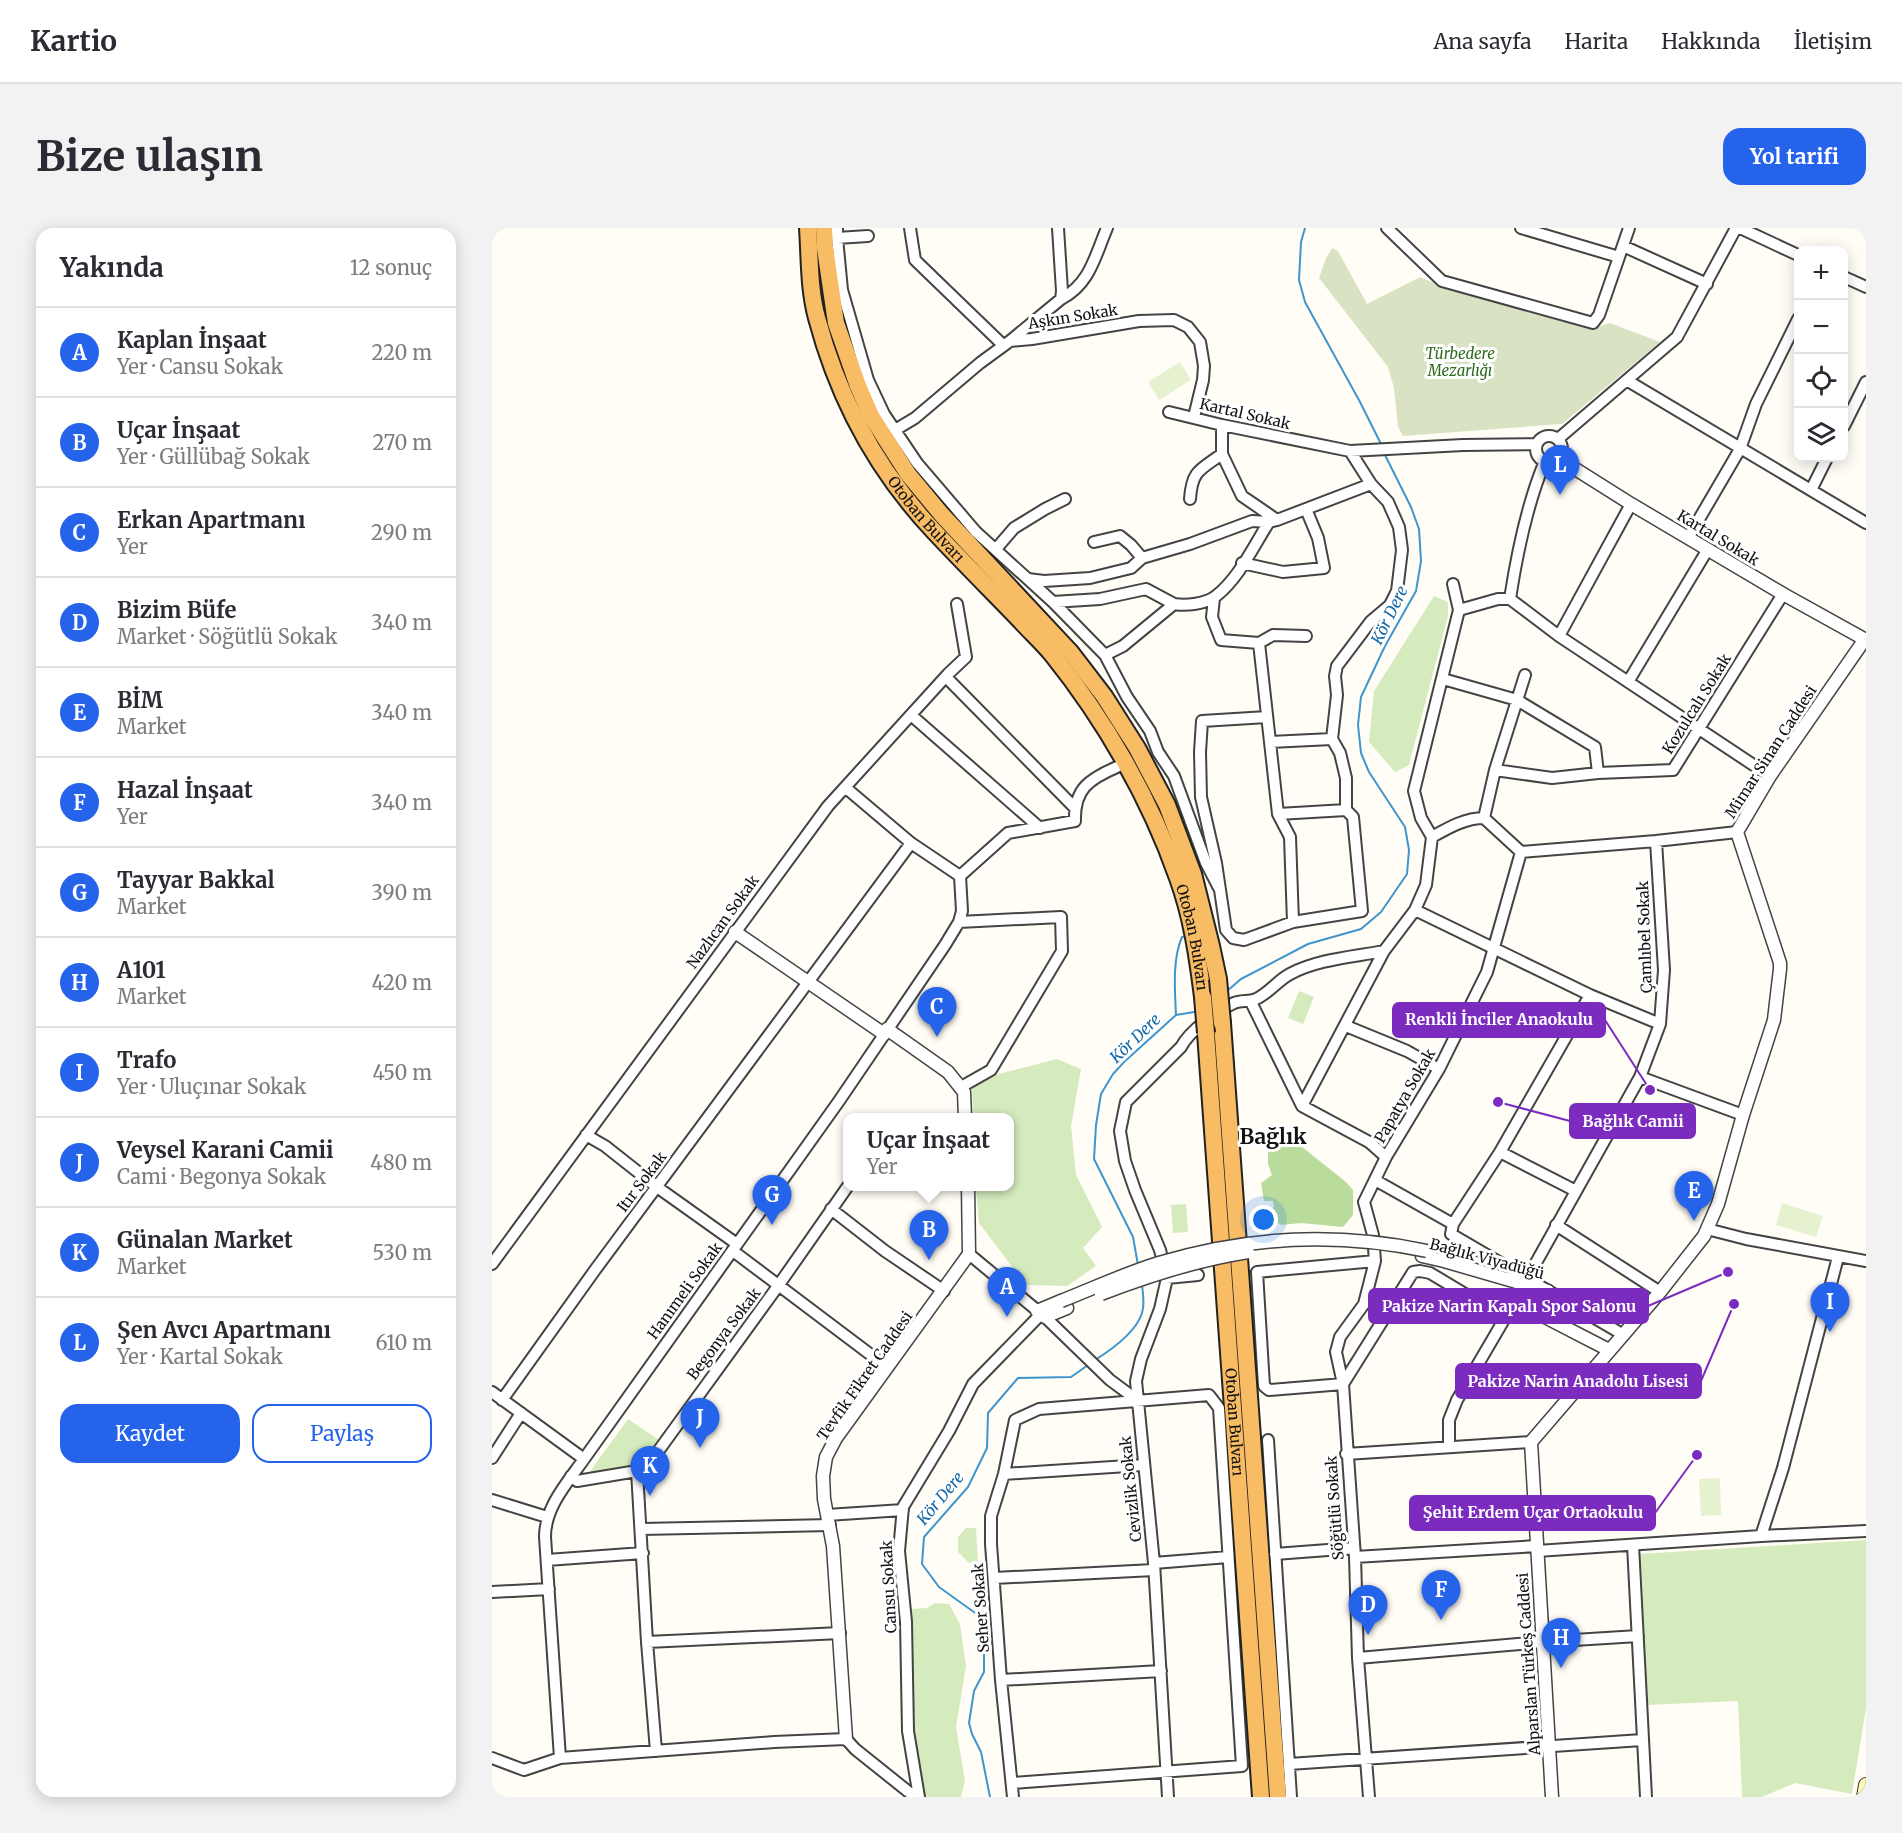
<!DOCTYPE html>
<html lang="tr">
<head>
<meta charset="utf-8">
<style>
	body { margin:0; font-family:Merriweather,serif; background:#f2f2f3; color:#2b2b33 }
	.controls { position:absolute; right:18px; top:18px; display:grid; overflow:hidden; border-radius:12px; box-shadow:0 3px 15px #0003 }
	.controls button { width:54px; height:54px; display:grid; place-items:center; padding:0; border:0; border-bottom:2px solid #e1e1e2; background:#fff; color:#2b2b33; font:30px sans-serif }
	.you { position:absolute; left:772px; top:992px; width:21px; height:21px; margin:-15px; border:4px solid #fff; border-radius:50%; background:#1a73e8; box-shadow:0 0 0 9px #1a73e833 }
	.badge { display:grid; place-items:center; width:39px; height:39px; border-radius:50%; background:#2563eb; color:#fff; font-size:20px; font-weight:700 }
	.pin { position:absolute; translate:-50% -50px; filter:drop-shadow(0 2px 3px #0008) }
	.pin::after { content:''; position:absolute; top:32px; width:21px; height:18px; background:inherit; clip-path:polygon(0 0,100% 0,50% 100%) }
	.popup { position:absolute; left:351px; top:885px; width:171px; height:78px; box-sizing:border-box; display:grid; place-content:center; border-radius:12px; background:#fff; filter:drop-shadow(0 2px 4px #0005); font-size:20px; white-space:nowrap; color:#7c7c81 }
	.popup b { font-size:22px; color:#2b2b33 }
	.popup::after { content:''; position:absolute; left:50%; top:100%; margin-left:-12px; border:12px solid transparent; border-top-color:#fff }
	.list { margin:0; padding:0; list-style:none }
	h2 { display:flex; justify-content:space-between; align-items:center; height:78px; margin:0; padding:0 24px; font-size:26px }
	h2 small { font-size:20px; font-weight:400; color:#7c7c81 }
	.list li { display:grid; grid-template-columns:39px 1fr auto; gap:18px; align-items:center; box-sizing:border-box; height:90px; padding:0 24px; border-top:2px solid #e1e1e2 }
	.list b { display:block; font-size:22px; white-space:nowrap }
	.list p { margin:0; font-size:20px; white-space:nowrap; color:#7c7c81 }
	.list em { font-size:20px; font-style:normal; color:#7c7c81 }
	.actions { display:flex; gap:12px; padding:18px 24px }
	.actions a { flex:1; padding:14px 0; border:2px solid #2563eb; border-radius:18px; text-align:center; font-size:21px; color:#2563eb }
	.actions .main { background:#2563eb; color:#fff }
	.icon { flex:none; width:33px; height:33px; fill:none; stroke:currentColor; stroke-width:2; stroke-linecap:round; stroke-linejoin:round }
	.map { position:relative; flex:none; width:1374px; height:1569px; overflow:hidden; border-radius:18px }
	header { display:flex; align-items:center; gap:36px; box-sizing:border-box; height:84px; padding:0 30px; background:#fff; border-bottom:2px solid #e1e1e2 }
	header strong { font-size:28px }
	nav { display:flex; gap:33px; margin-inline-start:auto; font-size:21px }
	.intro { display:flex; align-items:center; justify-content:space-between; box-sizing:border-box; height:144px; padding:0 36px }
	h1 { margin:0; font-size:42px }
	.button { padding:15px 27px; border-radius:18px; background:#2563eb; color:#fff; font-size:21px; font-weight:700 }
	main { display:flex; gap:36px; padding:0 36px }
	aside { flex:1; background:#fff; border-radius:18px; box-shadow:0 3px 15px #0003 }
	.map>svg:first-child { display:block }
</style>
</head>
<body>
<header>
<strong>Kartio</strong>
<nav><a>Ana sayfa</a><a>Harita</a><a>Hakkında</a><a>İletişim</a></nav>
</header>
<div class="intro"><h1>Bize ulaşın</h1><a class="button">Yol tarifi</a></div>
<main>
<aside>
<h2>Yakında<small>12 sonuç</small></h2>
<ul class="list">
<li><span class="badge">A</span><div><b>Kaplan İnşaat</b><p>Yer · Cansu Sokak</p></div><em>220 m</em></li>
<li><span class="badge">B</span><div><b>Uçar İnşaat</b><p>Yer · Güllübağ Sokak</p></div><em>270 m</em></li>
<li><span class="badge">C</span><div><b>Erkan Apartmanı</b><p>Yer</p></div><em>290 m</em></li>
<li><span class="badge">D</span><div><b>Bizim Büfe</b><p>Market · Söğütlü Sokak</p></div><em>340 m</em></li>
<li><span class="badge">E</span><div><b>BİM</b><p>Market</p></div><em>340 m</em></li>
<li><span class="badge">F</span><div><b>Hazal İnşaat</b><p>Yer</p></div><em>340 m</em></li>
<li><span class="badge">G</span><div><b>Tayyar Bakkal</b><p>Market</p></div><em>390 m</em></li>
<li><span class="badge">H</span><div><b>A101</b><p>Market</p></div><em>420 m</em></li>
<li><span class="badge">I</span><div><b>Trafo</b><p>Yer · Uluçınar Sokak</p></div><em>450 m</em></li>
<li><span class="badge">J</span><div><b>Veysel Karani Camii</b><p>Cami · Begonya Sokak</p></div><em>480 m</em></li>
<li><span class="badge">K</span><div><b>Günalan Market</b><p>Market</p></div><em>530 m</em></li>
<li><span class="badge">L</span><div><b>Şen Avcı Apartmanı</b><p>Yer · Kartal Sokak</p></div><em>610 m</em></li>
</ul>
<div class="actions"><a class="main">Kaydet</a><a>Paylaş</a></div>
</aside>
<div class="map">
<svg width="1374" height="1569" viewBox="0 0 1374 1569">
	<rect width="100%" height="100%" fill="#fffdf5"/>
	<!-- green -->
	<path fill="#d5ebbd" d="M 942,368 L 956,374 L 956,388 L 917,537 L 903,544 L 877,514 L 882,463 Z
		M 807,763 L 822,769 L 811,796 L 796,790 Z
		M 565,831 L 589,841 L 579,898 L 584,947 L 610,999 L 591,1020 L 604,1038 L 575,1058 L 534,1057 L 487,995 L 484,959 L 518,958 L 518,890 L 481,889 L 480,861 L 499,848 Z
		M 694,976 L 696,1004 L 681,1005 L 679,977 Z
		M 136,1191 L 167,1212 L 150,1235 L 99,1246 L 99,1242 Z
		M 474,1300 L 484,1300 L 486,1334 L 477,1335 L 466,1324 L 466,1309 Z
		M 1374,1312 L 1374,1480 L 1360,1566 L 1303,1555 L 1270,1569 L 1250,1569 L 1246,1473 L 1154,1477 L 1147,1326 Z
		M 443,1375 L 457,1376 L 468,1396 L 474,1438 L 464,1499 L 473,1553 L 469,1569 L 434,1569 L 432,1566 L 421,1503 L 419,1475 L 419,1381 L 435,1380 Z"/>
	<!-- forest -->
	<path fill="#b9dc9c" d="M 776,904 L 800,911 L 854,954 L 861,962 L 861,987 L 851,999 L 809,995 L 789,997 L 776,987 L 782,978 L 781,973 L 772,973 L 769,955 L 780,947 L 776,936 Z"/>
	<!-- cemetery -->
	<path fill="#d9e3c4" d="M 840,20 L 846,23 L 875,76 L 928,49 L 947,57 L 1102,100 L 1118,95 L 1168,114 L 1070,196 L 911,208 L 906,199 L 902,160 L 896,139 L 827,50 L 834,30 Z"/>
	<!-- pitch -->
	<path fill="#e6f2cf" d="M 688,134 L 699,152 L 667,172 L 656,154 Z
		M 1290,975 L 1331,988 L 1324,1009 L 1284,997 Z
		M 1228,1250 L 1229,1287 L 1209,1288 L 1207,1251 Z"/>
	<g fill="none" stroke-linecap="round" stroke-linejoin="round">
		<!-- stream -->
		<path stroke="#3f96cf" stroke-width="2" d="M 813,0 L 809,14 L 807,52 L 813,74 L 868,174 L 889,216
			M 735,763 L 749,751 L 816,716 L 869,701 L 889,684 L 915,646 L 917,622 L 913,599 L 877,544 L 869,525 L 866,497 L 869,469 L 893,418 L 924,363 L 929,333 L 927,301 L 919,279 L 892,225
			M 684,787 C 683,763 680,732 690,709 L 691,709
			M 646,1037 L 641,1009 L 602,931 L 604,897 L 609,866 L 621,846 L 632,834 L 684,787 L 702,784
			M 603,1132 C 619,1122 644,1104 650,1085 C 653,1076 651,1066 650,1057
			M 498,1569 L 489,1524 L 480,1506 L 477,1495 L 482,1463 L 492,1444 L 492,1399 L 486,1387 L 447,1359 L 430,1336 L 432,1309 L 476,1259 L 495,1220 L 496,1185 L 526,1150 L 579,1149 L 596,1137"/>
		<!-- minor casing -->
		<g stroke="#444" stroke-width="14">
			<path id="minor" d="M 345,0 L 345,10 L 376,8
				M 418,0 L 423,32 L 511,117
				M 895,0 L 950,53 L 1101,95 L 1107,87 L 1137,0
				M 1029,0 L 1127,29
				M 1248,0 L 1306,27
				M 345,10 L 350,62 L 376,152 L 392,186 L 425,235 L 484,304 L 561,374 L 613,427 L 635,469 L 658,503 L 666,524 L 682,548 L 714,635 L 727,660
				M 1131,18 L 1215,56
				M 1352,49 L 1374,59
				M 569,71 C 598,56 603,28 615,0
				M 518,113 L 569,71 L 570,63 L 566,0
				M 1136,153 L 1374,295
				M 677,184 L 730,197 L 858,223 L 971,217 L 1045,216
				M 730,197 L 730,226 L 750,268 L 785,292
				M 1352,198 L 1374,154
				M 403,202 L 423,190 L 488,135 L 518,113 L 540,111 L 647,93 L 682,92 L 696,99 L 708,114 L 712,138 L 711,152 L 702,189
				M1044 221a13 13 0 1 1 26 0a13 13 0 1 1-26 0Z
				M 1066,211 L 1185,109 L 1244,0
				M 1319,262 L 1335,230
				M 698,271 C 700,242 708,242 730,226
				M 1196,310 L 1248,221 L 1264,176 L 1306,91
				M 602,314 L 628,308 L 639,317 L 650,330
				M 504,321 L 522,300 L 553,281 L 573,271
				M 750,335 L 791,344 L 832,340 L 826,310 L 814,281
				M 536,351 L 552,353 L 598,350 L 639,340 L 650,330 L 698,316 L 760,293 L 777,294 L 785,292 L 879,256
				M 961,356 L 967,382
				M 722,370 L 720,389 L 729,412 L 767,415 L 781,407 L 814,408
				M 1018,371 L 1067,408 L 1278,548
				M 1018,371 C 1025,325 1035,276 1053,233
				M 561,374 L 608,371 L 654,361 L 682,376
				M 1067,408 L 1139,276
				M 767,415 L 786,586 L 798,609 L 801,694
				M 613,427 L 631,418 L 682,376 C 694,378 714,376 724,368 C 747,350 761,319 777,294
				M 454,449 L 583,580
				M 951,451 L 1025,472 L 1103,519 L 1106,545
				M 1136,454 L 1216,321
				M 419,487 L 548,600
				M 775,489 L 710,493 L 708,524 L 709,569 L 724,635 L 734,702 L 741,710 L 752,712 L 801,694 L 870,683 L 861,589 L 854,582 L 786,586
				M 778,514 L 840,511
				M 1003,542 L 1060,550 L 1106,545 L 1181,542 L 1291,366
				M 354,560 L 419,615 L 468,648
				M 854,582 L 854,550 L 848,525 L 840,511 L 845,467 L 843,448 L 845,438 L 879,393 L 898,377 L 905,363 L 910,322 L 907,299 L 896,274 L 879,256 L 858,223
				M 992,590 L 1029,624 L 1164,613 L 1245,604
				M 992,590 L 1003,542 L 1033,447
				M 940,609 L 929,590 L 922,563 L 967,382 L 1006,371 L 1018,371
				M 468,648 L 516,605 L 583,593 C 582,561 597,551 625,539
				M 923,682 L 1098,767 L 1168,796
				M 467,694 L 569,689 L 570,723 L 499,842 L 469,859
				M 1098,767 L 1008,924 L 961,996 L 959,1006 L 1130,1106
				M 759,774 L 810,878 L 877,914 L 894,929
				M 854,798 L 915,823 L 947,841
				M 1148,849 L 1251,887
				M 810,878 L 892,723 L 923,682 L 934,657 L 940,609 C 956,600 973,590 992,590
				M 94,907 L 113,918 L 165,959 L 245,1016
				M 1008,924 L 1084,963
				M 883,952 L 961,996
				M 339,981 L 393,1023 L 452,1063
				M 1064,997 L 1168,1064
				M 1215,1001 L 1254,1011 L 1374,1033
				M 241,1023 L 395,1139
				M 477,1026 L 553,1089 L 618,1152 L 645,1172
				M 883,1033 L 765,1044 L 772,1158 L 777,1162 L 851,1156 L 844,1124 L 848,1109 L 872,1076 L 883,1033 L 881,1007 L 872,974 L 894,929 L 947,841 L 995,744 L 1029,624
				M 0,1036 L 336,578 L 456,446 L 474,429 L 465,376
				M 675,1050 L 706,1047
				M 0,1164 L 92,1231
				M 10,1172 L 103,1042 L 419,615
				M 776,1212 L 799,1569
				M 957,1219 L 957,1192 L 965,1172 L 1013,1090 L 1148,849 L 1168,796 L 1172,742 L 1164,613
				M 854,1226 L 1039,1214
				M 0,1230 L 29,1185
				M 512,1246 L 651,1237
				M 79,1248 L 85,1253 L 145,1243
				M 0,1272 L 55,1289
				M 335,1287 L 411,1282
				M 149,1301 L 338,1297
				M 1269,1308 L 1291,1240 L 1346,1029
				M 1141,1317 L 1154,1569
				M 1045,1323 L 1269,1308 L 1374,1303
				M 783,1326 L 862,1320
				M 863,1329 L 1045,1318
				M 55,1332 L 151,1325
				M 662,1335 L 736,1329
				M 502,1350 L 662,1342
				M 0,1364 L 57,1361
				M 155,1414 L 348,1405
				M 866,1430 L 1050,1414 L 1146,1408
				M 509,1452 L 669,1443
				M 164,1523 L 155,1414 L 145,1243 L 154,1240 L 286,1058 L 356,958
				M 0,1530 L 32,1542 L 68,1530 L 282,1514 L 354,1511 L 363,1521 L 423,1569
				M 68,1530 L 53,1309 C 53,1279 75,1255 92,1231 L 347,873 L 453,717 L 467,694 L 470,683 L 468,648
				M 797,1536 L 1150,1512
				M 520,1555 L 750,1538 L 727,1180 L 717,1167 L 547,1181 L 523,1192 L 512,1246 L 499,1288 L 499,1316 L 509,1452 L 521,1569
				M 427,1569 L 416,1503 L 414,1394 L 407,1323 L 411,1279 L 457,1203 L 481,1156 L 549,1086
				M 676,1569 L 662,1335 L 644,1153 L 649,1131 L 668,1081 L 675,1050 L 668,1022 L 643,962 L 633,933 L 628,903 L 634,874 L 689,819 C 698,802 725,783 742,775 C 749,772 757,774 764,771 C 777,765 785,753 798,746 C 826,731 861,729 892,723
				M 877,1569 L 866,1430 L 863,1329 L 851,1156 L 921,1044 L 928,1043 L 938,1045 L 1013,1090"/>
		</g>
		<!-- tertiary casing -->
		<g stroke="#444" stroke-width="15">
			<path id="tertiary" d="M 1066,230 L 1139,276 L 1291,366 L 1374,412
				M 243,704 L 392,806
				M 395,801 L 456,844 L 472,864 L 473,890
				M 930,1028 L 952,1033 L 1056,1063
				M 1022,1073 L 1117,1122
				M 545,1083 L 569,1073
				M 553,1089 L 575,1080
				M 354,1511 L 341,1318 L 332,1271 L 331,1248 L 334,1229 L 344,1210 L 477,1026 L 476,958
				M 1060,1569 L 1039,1214 L 1168,1064 L 1212,1008 L 1226,976 L 1251,887 L 1282,792 L 1288,741 L 1288,735 L 1245,604 L 1278,548 L 1373,411"/>
		</g>
		<!-- secondary casing -->
		<g stroke="#333" stroke-width="16">
			<path id="secondary" d="M 1372,1569 L 1374,1557"/>
		</g>
		<!-- trunk casing -->
		<g stroke="#222" stroke-width="20">
			<g id="trunk">
				<path id="s1" d="M 316,0 C 318,29 317,61 325,90 C 346,169 385,242 441,302 C 470,333 500,363 529,393 C 539,404 551,415 560,426 C 613,492 658,570 686,650 C 700,688 706,729 711,769"/>
				<path d="M 332,0 L 333,20 L 344,95 L 366,158 L 379,188 L 416,246 L 450,287 L 579,425 L 612,468 L 645,520 L 675,577 L 701,646 L 719,718 L 726,751"/>
				<path d="M 730,795 L 786,1569"/>
				<path id="s2" d="M 714,805 L 769,1569"/>
			</g>
		</g>
		<!-- minor -->
		<use href="#minor" stroke="#fff" stroke-width="10"/>
		<!-- tertiary -->
		<use href="#tertiary" stroke="#fff" stroke-width="12"/>
		<!-- secondary -->
		<use href="#secondary" stroke="#fff6b0" stroke-width="14"/>
		<!-- trunk -->
		<use href="#trunk" stroke="#f7bc64" stroke-width="16"/>
		<!-- tertiary-bridge casing -->
		<g stroke="#444" stroke-width="15" stroke-linecap="butt">
			<path id="tertiary-bridge" d="M 609,1066 C 658,1047 705,1032 756,1024
				M 569,1073 C 602,1060 634,1045 667,1035 C 756,1008 844,1004 935,1023"/>
		</g>
		<!-- trunk-bridge casing -->
		<g stroke="#222" stroke-width="20" stroke-linecap="butt">
			<path id="trunk-bridge" d="M 726,751 L 730,795
				M 711,769 L 714,805"/>
		</g>
		<!-- tertiary-bridge -->
		<use href="#tertiary-bridge" stroke="#fff" stroke-width="12"/>
		<!-- trunk-bridge -->
		<use href="#trunk-bridge" stroke="#f7bc64" stroke-width="16"/>
	</g>
	<g text-anchor="middle" stroke-width="6" stroke-linejoin="round" paint-order="stroke">
		<!-- street labels -->
		<g font-size="15" fill="#111" stroke="#fff">
			<text transform="translate(581 89) rotate(-9)" y="5">Aşkın Sokak</text>
			<text transform="translate(753 186) rotate(13)" y="5">Kartal Sokak</text>
			<text dy="5" stroke="none"><textPath href="#s1" startOffset="322">Otoban Bulvarı</textPath></text>
			<text transform="translate(1226 310) rotate(31)" y="5">Kartal Sokak</text>
			<text transform="translate(1205 476) rotate(-58)" y="5">Kozulcalı Sokak</text>
			<text transform="translate(1279 524) rotate(-57)" y="5">Mimar Sinan Caddesi</text>
			<text transform="translate(231 694) rotate(-54)" y="5">Nazlıcan Sokak</text>
			<text transform="translate(1153 709) rotate(-92)" y="5">Çamlıbel Sokak</text>
			<text dy="5" stroke="none"><textPath href="#s1" startOffset="826">Otoban Bulvarı</textPath></text>
			<text transform="translate(913 868) rotate(-60)" y="5">Papatya Sokak</text>
			<text transform="translate(150 954) rotate(-53)" y="5">Itır Sokak</text>
			<text transform="translate(995 1031) rotate(15)" y="5">Bağlık Viyadüğü</text>
			<text transform="translate(193 1063) rotate(-54)" y="5">Hanımeli Sokak</text>
			<text transform="translate(232 1106) rotate(-53)" y="5">Begonya Sokak</text>
			<text transform="translate(373 1148) rotate(-55)" y="5">Tevfik Fikret Caddesi</text>
			<text dy="5" stroke="none"><textPath href="#s2" startOffset="390">Otoban Bulvarı</textPath></text>
			<text transform="translate(639 1261) rotate(-96)" y="5">Cevizlik Sokak</text>
			<text transform="translate(843 1280) rotate(-94)" y="5">Söğütlü Sokak</text>
			<text transform="translate(397 1359) rotate(-93)" y="5">Cansu Sokak</text>
			<text transform="translate(489 1380) rotate(-94)" y="5">Seher Sokak</text>
			<text transform="translate(1037 1436) rotate(-94)" y="5">Alparslan Türkeş Caddesi</text>
		</g>
		<!-- park labels -->
		<g font-size="15" font-style="italic" fill="#2f6b1f" stroke="#fff">
			<text x="968" y="131">Türbedere<tspan x="968" dy="17">Mezarlığı</tspan></text>
		</g>
		<!-- water labels -->
		<g font-size="16" font-style="italic" fill="#1768a6" stroke="#fff">
			<text transform="translate(897 387) rotate(-64)" y="6">Kör Dere</text>
			<text transform="translate(643 810) rotate(-44)" y="6">Kör Dere</text>
			<text transform="translate(448 1270) rotate(-50)" y="6">Kör Dere</text>
		</g>
		<!-- district labels -->
		<g font-size="21" font-weight="bold" fill="#111" stroke="#fff">
			<text x="781" y="916">Bağlık</text>
		</g>
	</g>
	<!-- callouts -->
	<path fill="none" stroke="#7b2cbf" stroke-width="2" d="M1158 862L1113 792M1006 874L1078 893M1236 1044L1156 1078M1242 1076L1209 1153M1205 1227L1163 1285"/>
	<g fill="#7b2cbf" stroke="#fff" stroke-width="2">
		<circle cx="1158" cy="862" r="6"/>
		<circle cx="1006" cy="874" r="6"/>
		<circle cx="1236" cy="1044" r="6"/>
		<circle cx="1242" cy="1076" r="6"/>
		<circle cx="1205" cy="1227" r="6"/>
	</g>
	<g fill="#7b2cbf" stroke="#7b2cbf" stroke-width="2">
		<rect x="901" y="775" width="212" height="34" rx="6"/>
		<rect x="1078" y="876" width="125" height="34" rx="6"/>
		<rect x="877" y="1061" width="279" height="34" rx="6"/>
		<rect x="964" y="1136" width="245" height="34" rx="6"/>
		<rect x="918" y="1268" width="245" height="34" rx="6"/>
	</g>
	<g font-size="16" text-anchor="middle" font-weight="bold" fill="#fff">
		<text x="1007" y="797">Renkli İnciler Anaokulu</text>
		<text x="1141" y="899">Bağlık Camii</text>
		<text x="1017" y="1084">Pakize Narin Kapalı Spor Salonu</text>
		<text x="1086" y="1159">Pakize Narin Anadolu Lisesi</text>
		<text x="1041" y="1290">Şehit Erdem Uçar Ortaokulu</text>
	</g>
</svg>
<div class="controls">
<button>+</button>
<button>−</button>
<button><svg class="icon" aria-label="locate" viewBox="0 0 24 24"><circle cx="12" cy="12" r="6"/><path d="M12 2v4M12 18v4M2 12h4M18 12h4"/></svg></button>
<button><svg class="icon" aria-label="layers" viewBox="0 0 24 24"><path d="M12 4l9 5-9 5-9-5zM3 14l9 5 9-5"/></svg></button>
</div>
<div class="you"></div>
<div class="pin badge" style="left:515px;top:1089px">A</div>
<div class="pin badge" style="left:437px;top:1032px">B</div>
<div class="popup"><b>Uçar İnşaat</b>Yer</div>
<div class="pin badge" style="left:445px;top:809px">C</div>
<div class="pin badge" style="left:876px;top:1407px">D</div>
<div class="pin badge" style="left:1202px;top:993px">E</div>
<div class="pin badge" style="left:949px;top:1392px">F</div>
<div class="pin badge" style="left:280px;top:997px">G</div>
<div class="pin badge" style="left:1069px;top:1440px">H</div>
<div class="pin badge" style="left:1338px;top:1104px">I</div>
<div class="pin badge" style="left:208px;top:1220px">J</div>
<div class="pin badge" style="left:158px;top:1268px">K</div>
<div class="pin badge" style="left:1068px;top:267px">L</div>
</div>
</main>
</body>
</html>
